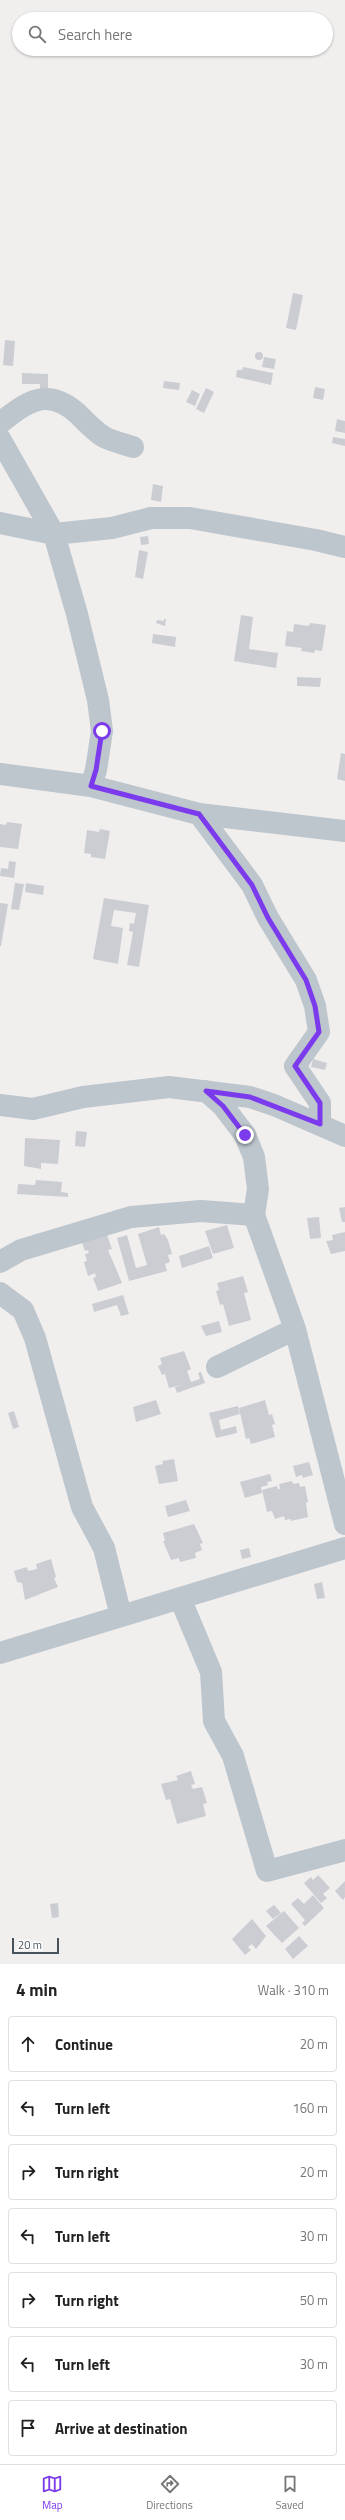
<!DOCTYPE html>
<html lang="en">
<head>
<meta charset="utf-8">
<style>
	body { margin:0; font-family:"Titillium Web",sans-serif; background:#f2f2f2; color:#222 }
	.scale { position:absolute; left:12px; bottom:10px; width:47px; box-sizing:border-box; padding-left:4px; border:2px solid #47525b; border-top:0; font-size:11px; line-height:14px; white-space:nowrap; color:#47525b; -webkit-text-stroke:3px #fff; paint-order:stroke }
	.stop { position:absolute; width:12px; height:12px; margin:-9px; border:3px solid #7c3aed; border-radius:50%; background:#fff }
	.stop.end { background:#7c3aed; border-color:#fff; box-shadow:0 1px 4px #0008 }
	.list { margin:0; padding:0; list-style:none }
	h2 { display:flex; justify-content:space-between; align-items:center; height:52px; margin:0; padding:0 16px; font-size:17px }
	h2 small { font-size:13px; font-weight:400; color:#767676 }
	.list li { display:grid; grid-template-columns:26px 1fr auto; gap:12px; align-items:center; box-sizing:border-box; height:56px; margin:0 8px 8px; padding:0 8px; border:1px solid #e0e0e0; border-radius:4px }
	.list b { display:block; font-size:15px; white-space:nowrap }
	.list em { font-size:13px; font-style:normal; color:#767676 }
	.icon { flex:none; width:22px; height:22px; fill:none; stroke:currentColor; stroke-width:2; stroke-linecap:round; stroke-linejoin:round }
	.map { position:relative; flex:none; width:345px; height:1964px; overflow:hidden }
	.search { position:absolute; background:#fff; box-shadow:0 1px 3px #0004; left:12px; right:12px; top:12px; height:44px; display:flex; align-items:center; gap:10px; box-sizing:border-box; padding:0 14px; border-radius:22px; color:#767676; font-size:15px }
	.sheet { height:500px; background:#fff }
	nav { display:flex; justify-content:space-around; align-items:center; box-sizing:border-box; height:56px; border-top:1px solid #e0e0e0; background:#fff; font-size:11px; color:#767676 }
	nav a { display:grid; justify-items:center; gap:2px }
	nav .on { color:#7c3aed }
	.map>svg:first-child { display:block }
</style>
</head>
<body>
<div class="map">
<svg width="345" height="1964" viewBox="0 0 345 1964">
	<rect width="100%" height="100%" fill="#f1eeee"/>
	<!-- building -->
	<path fill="#cbcdd3" d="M 293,293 L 303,295 L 296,330 L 286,328 Z
		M 5,340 L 15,341 L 13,366 L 3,365 Z
		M255 356a4 4 0 1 1 8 0a4 4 0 1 1-8 0Z
		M 264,357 L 276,359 L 274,369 L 262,367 Z
		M 243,367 L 273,373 L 271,385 L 236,377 L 237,370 L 242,370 Z
		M 22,373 L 48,374 L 48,395 L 40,395 L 40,384 L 22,384 Z
		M 164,381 L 180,383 L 179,390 L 163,388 Z
		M 315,387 L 325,389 L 323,400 L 313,398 Z
		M 206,388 L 214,392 L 204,413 L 196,409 Z
		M 192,390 L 200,394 L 195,406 L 186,402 Z
		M 337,419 L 345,421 L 345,433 L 335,431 Z
		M 333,437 L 345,439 L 345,446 L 332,443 Z
		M 153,484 L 163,486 L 161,502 L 151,500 Z
		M 148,536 L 149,544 L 141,545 L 140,537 Z
		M 139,550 L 148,552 L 143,579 L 135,577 Z
		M 241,615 L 253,617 L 249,649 L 278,653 L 276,668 L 234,661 Z
		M 164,619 L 166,619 L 165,626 L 156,623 L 157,620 L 164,621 Z
		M 310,623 L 326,625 L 322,651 L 315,650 L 314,653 L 301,651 L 302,648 L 285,646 L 287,631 L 293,632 L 294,624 L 309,626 Z
		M 153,634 L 176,637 L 175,647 L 152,643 Z
		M 297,677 L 321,678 L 320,687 L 297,686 Z
		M 341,753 L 345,754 L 345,781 L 337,779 Z
		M 7,822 L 22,824 L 18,849 L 0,847 L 0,824 L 6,825 Z
		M 100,829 L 110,831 L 105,859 L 91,857 L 91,854 L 84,853 L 87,830 L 99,832 Z
		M 9,861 L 16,862 L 14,878 L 0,876 L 1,868 L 8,869 Z
		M 15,883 L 24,884 L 19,910 L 11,909 Z
		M 26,883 L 44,886 L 43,895 L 25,892 Z
		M 104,898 L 149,905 L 139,967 L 127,965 L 133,932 L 129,931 L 130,923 L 134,924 L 136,913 L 114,910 L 111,926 L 123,928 L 118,964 L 93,959 Z
		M 0,903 L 8,904 L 1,946 L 0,946 Z
		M 313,1059 L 327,1063 L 325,1070 L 311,1067 Z
		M 76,1131 L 87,1132 L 85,1147 L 75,1146 Z
		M 25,1138 L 60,1140 L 58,1164 L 41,1163 L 41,1169 L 24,1166 Z
		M 36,1180 L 62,1182 L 61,1192 L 68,1193 L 68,1197 L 17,1194 L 18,1184 L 35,1185 Z
		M 345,1207 L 345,1222 L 342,1222 L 339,1208 Z
		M 319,1217 L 321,1238 L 310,1239 L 307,1218 Z
		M 227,1225 L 234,1248 L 213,1254 L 205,1231 Z
		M 159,1227 L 161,1235 L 164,1234 L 168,1240 L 172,1254 L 168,1255 L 170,1262 L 165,1264 L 167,1271 L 129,1281 L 117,1238 L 127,1235 L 136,1268 L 147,1265 L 138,1234 Z
		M 105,1229 L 112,1249 L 108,1250 L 122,1283 L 98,1291 L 93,1278 L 96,1277 L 95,1273 L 88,1276 L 84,1262 L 87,1261 L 85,1254 L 89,1253 L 88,1250 L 85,1251 L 80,1237 Z
		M 345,1232 L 345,1251 L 331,1254 L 326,1241 L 333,1240 L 332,1235 Z
		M 209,1246 L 213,1258 L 182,1268 L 179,1256 Z
		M 243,1276 L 248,1292 L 244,1293 L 251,1320 L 229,1326 L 223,1304 L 220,1305 L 216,1291 L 219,1290 L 217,1283 Z
		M 123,1295 L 129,1314 L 121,1316 L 117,1305 L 94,1312 L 92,1304 Z
		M 219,1321 L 222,1332 L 206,1336 L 201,1326 Z
		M 184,1351 L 191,1369 L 187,1371 L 191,1382 L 200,1379 L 198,1373 L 201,1372 L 205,1383 L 177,1393 L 175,1387 L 185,1384 L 169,1388 L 165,1374 L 162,1375 L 158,1366 L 162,1364 L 160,1358 Z
		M 156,1400 L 161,1414 L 136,1422 L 133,1407 Z
		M 265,1400 L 269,1415 L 272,1414 L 275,1424 L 272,1425 L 275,1437 L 251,1444 L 249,1438 L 246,1439 L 239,1408 Z
		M 238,1406 L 240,1414 L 219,1420 L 221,1430 L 236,1426 L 237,1433 L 216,1438 L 209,1413 Z
		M 14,1411 L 19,1427 L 13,1429 L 8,1413 Z
		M 174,1459 L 178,1481 L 159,1484 L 155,1466 L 163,1464 L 162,1461 Z
		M 309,1462 L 313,1475 L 303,1478 L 302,1475 L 296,1477 L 293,1466 Z
		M 270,1474 L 272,1481 L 267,1482 L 268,1485 L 261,1487 L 262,1493 L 245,1498 L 240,1482 Z
		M 292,1481 L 293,1484 L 299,1483 L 300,1487 L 305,1486 L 308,1502 L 306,1503 L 308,1517 L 291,1521 L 291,1519 L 285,1520 L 284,1516 L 275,1519 L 272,1511 L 267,1512 L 262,1490 L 277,1486 L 278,1489 L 280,1489 L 279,1484 Z
		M 186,1500 L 190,1511 L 168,1517 L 165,1506 Z
		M 194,1524 L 203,1543 L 200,1544 L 202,1550 L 195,1553 L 196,1558 L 180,1562 L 179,1558 L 171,1560 L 163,1541 L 165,1541 L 163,1533 Z
		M 249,1548 L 251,1557 L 242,1559 L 240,1550 Z
		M 51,1559 L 56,1577 L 54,1578 L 58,1587 L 25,1600 L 22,1583 L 17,1582 L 14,1571 L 27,1567 L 28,1571 L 37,1569 L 36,1564 Z
		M 322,1582 L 325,1598 L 317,1599 L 314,1584 Z
		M 191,1771 L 195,1784 L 191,1785 L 193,1789 L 202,1787 L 207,1803 L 203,1804 L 206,1816 L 177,1824 L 170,1799 L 166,1800 L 161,1784 L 178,1780 L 176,1776 Z
		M 318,1875 L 330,1888 L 323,1894 L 327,1898 L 321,1903 L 304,1883 L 311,1877 L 313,1880 Z
		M 345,1881 L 345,1897 L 343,1900 L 335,1891 Z
		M 313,1895 L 324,1908 L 305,1926 L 302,1923 L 305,1920 L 291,1904 L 298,1898 L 304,1904 Z
		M 58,1903 L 59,1917 L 52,1918 L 50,1904 Z
		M 274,1905 L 281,1913 L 273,1919 L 266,1911 Z
		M 284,1911 L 299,1928 L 282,1943 L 266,1926 Z
		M 252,1919 L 266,1936 L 256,1949 L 252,1944 L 248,1947 L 251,1950 L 245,1955 L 232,1939 Z
		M 299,1936 L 308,1946 L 293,1959 L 285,1949 Z"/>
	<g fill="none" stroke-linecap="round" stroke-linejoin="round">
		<!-- minor -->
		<path stroke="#bdc6cd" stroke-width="22" d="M 0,423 C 27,402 47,386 78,414 C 86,422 94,431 104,437 C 112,441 123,444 133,447
			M 0,439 L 54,534 L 77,614 L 98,700 L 102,731 L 96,770 L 91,786
			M 0,523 L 54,534 L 112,528 L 151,518 L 190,518 L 316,540 L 345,547
			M 0,774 L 91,786 L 199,814 L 345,831
			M 199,814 L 252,885 L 268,918 L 306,980 L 315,1006 L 319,1032 L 295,1066 L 320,1103 L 320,1124
			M 206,1091 L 223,1106 L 245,1135 L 254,1157 L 258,1189 L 254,1215 L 295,1329 L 345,1524
			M 0,1105 L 33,1109 L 83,1097 L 169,1087 L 250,1097 L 274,1105 L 345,1136
			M 0,1262 L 21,1250 L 131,1217 L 201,1211 L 254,1215
			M 0,1293 L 23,1310 L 35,1338 L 82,1507 L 104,1548 L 121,1616
			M 217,1367 L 295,1329
			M 180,1598 L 211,1672 L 214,1721 L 233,1756 L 267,1871 L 345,1850
			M 0,1653 L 345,1548"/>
	</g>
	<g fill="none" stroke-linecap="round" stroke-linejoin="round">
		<!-- route -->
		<path stroke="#7c3aed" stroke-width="5" d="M 102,731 L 96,770 L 91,786 L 199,814 L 252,885 L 268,918 L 306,980 L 315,1006 L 319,1032 L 295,1066 L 320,1103 L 320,1124 L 250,1097 L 206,1091 L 223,1106 L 245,1135"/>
	</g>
</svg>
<div class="scale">20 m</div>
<div class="stop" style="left:102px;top:731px"></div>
<div class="stop end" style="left:245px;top:1135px"></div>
<div class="search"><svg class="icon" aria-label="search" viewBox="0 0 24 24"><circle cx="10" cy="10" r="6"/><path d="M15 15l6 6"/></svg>Search here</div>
</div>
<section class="sheet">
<h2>4 min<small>Walk · 310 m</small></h2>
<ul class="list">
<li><svg class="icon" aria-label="ahead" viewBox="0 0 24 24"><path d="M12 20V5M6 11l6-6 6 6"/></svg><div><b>Continue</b></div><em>20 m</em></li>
<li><svg class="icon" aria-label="left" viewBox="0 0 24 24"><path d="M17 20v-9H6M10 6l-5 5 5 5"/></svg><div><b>Turn left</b></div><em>160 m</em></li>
<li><svg class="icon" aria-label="right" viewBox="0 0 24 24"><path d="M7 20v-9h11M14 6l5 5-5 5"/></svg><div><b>Turn right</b></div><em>20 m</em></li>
<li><svg class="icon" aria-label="left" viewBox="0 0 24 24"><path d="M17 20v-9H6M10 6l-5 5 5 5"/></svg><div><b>Turn left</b></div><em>30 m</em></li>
<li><svg class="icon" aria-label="right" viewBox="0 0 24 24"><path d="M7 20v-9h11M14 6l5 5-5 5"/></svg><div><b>Turn right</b></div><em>50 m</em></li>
<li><svg class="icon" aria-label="left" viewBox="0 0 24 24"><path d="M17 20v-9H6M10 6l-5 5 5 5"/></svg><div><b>Turn left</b></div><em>30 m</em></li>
<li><svg class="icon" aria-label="arrive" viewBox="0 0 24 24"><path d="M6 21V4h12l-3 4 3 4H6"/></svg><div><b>Arrive at destination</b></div></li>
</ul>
</section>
<nav>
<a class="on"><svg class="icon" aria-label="map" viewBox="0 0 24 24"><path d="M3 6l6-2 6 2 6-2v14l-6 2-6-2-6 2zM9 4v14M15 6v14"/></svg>Map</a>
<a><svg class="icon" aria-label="directions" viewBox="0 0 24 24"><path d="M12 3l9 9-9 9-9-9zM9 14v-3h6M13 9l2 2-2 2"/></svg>Directions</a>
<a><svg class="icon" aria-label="saved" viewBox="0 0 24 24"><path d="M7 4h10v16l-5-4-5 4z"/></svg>Saved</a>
</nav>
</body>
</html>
